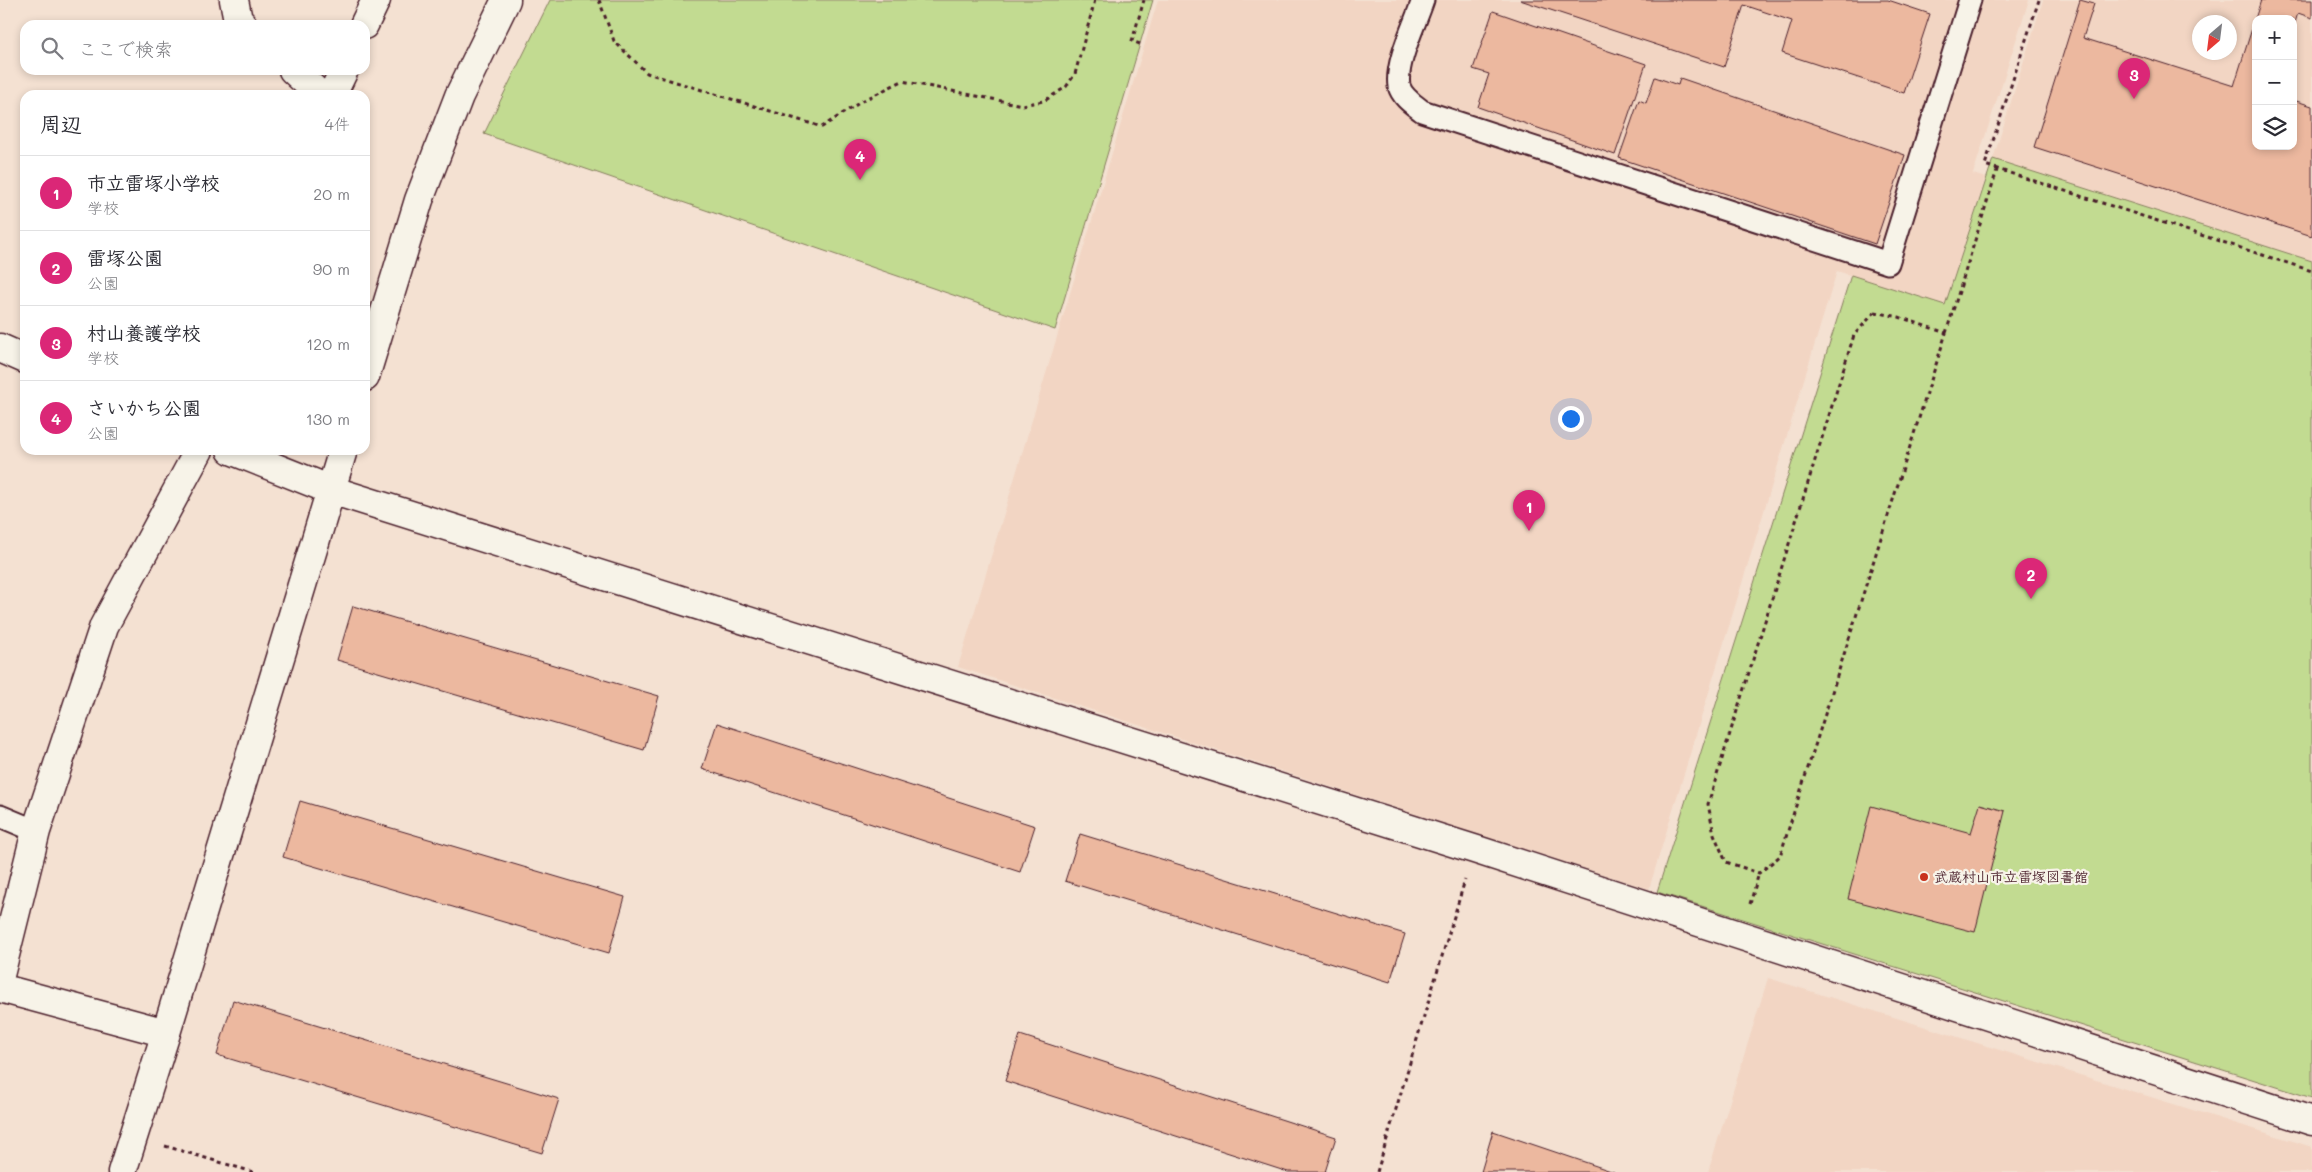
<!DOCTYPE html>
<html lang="ja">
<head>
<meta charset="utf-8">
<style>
	body { margin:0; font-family:Mali,"Klee One",sans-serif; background:#f2f2f3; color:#2b2b33 }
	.controls { position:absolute; right:15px; top:15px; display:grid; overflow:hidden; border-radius:10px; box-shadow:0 2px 8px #0003 }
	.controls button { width:45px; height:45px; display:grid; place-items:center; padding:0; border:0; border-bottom:1px solid #e1e1e2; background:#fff; color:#2b2b33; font:25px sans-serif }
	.compass { position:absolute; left:2192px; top:15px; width:45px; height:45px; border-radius:50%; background:#fff; box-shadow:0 2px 8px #0003; rotate:208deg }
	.you { position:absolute; left:1570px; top:418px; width:18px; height:18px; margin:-12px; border:4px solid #fff; border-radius:50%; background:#1a73e8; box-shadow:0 0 0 8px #1a73e833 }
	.badge { display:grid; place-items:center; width:32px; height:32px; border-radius:50%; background:#db2777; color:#fff; font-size:16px; font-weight:700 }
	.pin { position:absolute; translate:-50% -41px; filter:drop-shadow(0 1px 2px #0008) }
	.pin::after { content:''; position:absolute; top:26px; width:18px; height:15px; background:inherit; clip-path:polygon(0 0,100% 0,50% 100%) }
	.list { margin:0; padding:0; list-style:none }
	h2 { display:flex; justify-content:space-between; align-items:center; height:65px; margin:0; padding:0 20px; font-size:21px }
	h2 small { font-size:16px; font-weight:400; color:#7c7c81 }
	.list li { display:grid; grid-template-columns:32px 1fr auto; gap:15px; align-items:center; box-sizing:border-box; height:75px; padding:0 20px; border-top:1px solid #e1e1e2 }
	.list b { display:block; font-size:19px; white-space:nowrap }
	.list p { margin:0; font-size:16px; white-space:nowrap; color:#7c7c81 }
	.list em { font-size:16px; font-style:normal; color:#7c7c81 }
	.icon { flex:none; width:28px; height:28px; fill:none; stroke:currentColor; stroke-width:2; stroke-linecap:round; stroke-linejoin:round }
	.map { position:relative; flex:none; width:2312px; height:1172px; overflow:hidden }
	.search { position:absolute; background:#fff; box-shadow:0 2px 8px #0003; left:20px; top:20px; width:350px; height:55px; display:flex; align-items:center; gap:12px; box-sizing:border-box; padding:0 18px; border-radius:15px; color:#7c7c81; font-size:19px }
	.panel { position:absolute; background:#fff; box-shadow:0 2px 8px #0003; left:20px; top:90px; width:350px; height:365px; border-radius:15px }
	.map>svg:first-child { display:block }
</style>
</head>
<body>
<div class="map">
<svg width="2312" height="1172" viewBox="0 0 2312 1172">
	<rect width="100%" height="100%" fill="#f4e1d2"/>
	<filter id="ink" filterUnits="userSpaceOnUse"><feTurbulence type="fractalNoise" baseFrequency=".02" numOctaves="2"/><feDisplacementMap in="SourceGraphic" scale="10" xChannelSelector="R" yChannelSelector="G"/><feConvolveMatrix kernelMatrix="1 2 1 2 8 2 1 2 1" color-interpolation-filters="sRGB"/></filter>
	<g filter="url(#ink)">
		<!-- built -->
		<path fill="#f2d5c3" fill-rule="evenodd" d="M 1158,0 L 2029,0 L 1973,174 L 1986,178 L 1945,305 L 1837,271 L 1649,889 L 958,667 Z
			M 2043,0 L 2312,0 L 2312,261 L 1993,159 ZM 2256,19 L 2293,19 L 2293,146 L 2256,146 ZM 2200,22 L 2230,22 L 2230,52 L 2200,52 Z
			M 1768,978 L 2312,1147 L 2312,1172 L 1708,1172 Z"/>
		<!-- green -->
		<path fill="#c2db91" stroke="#867d5e" d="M 550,0 L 1153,0 L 1055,330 L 484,134 Z
			M 1993,159 L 2312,261 L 2312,1098 L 1657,892 L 1851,275 L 1945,305 Z"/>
		<!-- building -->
		<path fill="#ecb89f" stroke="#4a1f2b" d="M 1520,0 L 1888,0 L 1930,14 L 1904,93 L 1782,53 L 1792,21 L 1744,5 L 1724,67 Z
			M 2080,0 L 2094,4 L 2083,38 L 2234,86 L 2261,0 L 2312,0 L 2312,18 L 2298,13 L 2293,29 L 2293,19 L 2256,19 L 2256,146 L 2293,146 L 2293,100 L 2312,106 L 2312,236 L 2034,147 Z
			M 1493,11 L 1646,64 L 1615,155 L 1478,107 L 1489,74 L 1473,69 Z
			M 1655,77 L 1678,85 L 1680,78 L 1905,155 L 1875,244 L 1619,158 L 1639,100 L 1646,103 Z
			M 353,606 L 659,696 L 644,750 L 337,660 Z
			M 717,723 L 1035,826 L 1020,872 L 702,769 Z
			M 300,801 L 625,897 L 609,953 L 283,857 Z
			M 1980,804 L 2005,811 L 1975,932 L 1848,899 L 1871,806 L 1971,833 Z
			M 1080,834 L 1405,934 L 1390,982 L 1065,881 Z
			M 233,1000 L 559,1099 L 542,1153 L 217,1055 Z
			M 1020,1035 L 1336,1137 L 1325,1172 L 1288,1172 L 1005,1081 Z
			M 1493,1131 L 1614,1172 L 1481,1172 Z"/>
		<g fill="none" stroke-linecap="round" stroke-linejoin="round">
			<!-- lane casing -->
			<g stroke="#4a1f2b" stroke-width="25">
				<path id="lane" d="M 1423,0 C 1416,22 1395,63 1399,86 C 1402,97 1413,104 1422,111 L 1888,263 L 1970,0
					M 0,816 L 36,831"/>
			</g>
			<!-- street casing -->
			<g stroke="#4a1f2b" stroke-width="31">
				<path id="street" d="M 234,0 L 238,20 L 243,25
					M 364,25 L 376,0
					M 293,70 L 320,95
					M 332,95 L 344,70
					M 365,377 L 419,200 L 459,96 L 506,0
					M 0,975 L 36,831 L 104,626 L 199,450
					M 0,988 L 166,1033
					M 122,1172 L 166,1033 L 343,450"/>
			</g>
			<!-- secondary casing -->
			<g stroke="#4a1f2b" stroke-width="31">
				<path id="secondary" d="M 0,348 L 25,359
					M 231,450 L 331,490 L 1474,849 L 2312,1121"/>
			</g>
			<!-- path -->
			<path stroke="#4a1f2b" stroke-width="3" stroke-dasharray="4 4" stroke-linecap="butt" d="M 599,0 L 614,41 L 647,73 L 822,127 L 862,101 L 902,81 L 1022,105 L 1044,101 L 1066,87 L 1075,74 L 1095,0
				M 2039,0 L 1985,165 L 2312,271
				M 1140,44 L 1132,41 L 1144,0
				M 1875,312 L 1899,317 L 1946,333 L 1780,856 L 1759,873 L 1726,862 L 1714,834 L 1708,804 L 1854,335 Z
				M 1946,333 L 1997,170
				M 1750,904 L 1759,873
				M 165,1146 L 253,1172
				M 1377,1172 L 1465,880"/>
			<!-- lane -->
			<use href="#lane" stroke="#f7f3e8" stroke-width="21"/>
			<!-- street -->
			<use href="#street" stroke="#f7f3e8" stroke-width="28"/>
			<!-- secondary -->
			<use href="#secondary" stroke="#f7f3e8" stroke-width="28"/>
		</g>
	</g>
	<!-- markers -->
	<circle fill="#c8321e" stroke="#f7f3e8" stroke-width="2" cx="1924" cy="877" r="5"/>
	<g text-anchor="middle" stroke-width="4.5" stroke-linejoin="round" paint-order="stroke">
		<!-- poi labels -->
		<g font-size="14" font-weight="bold" fill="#4a1f2b" stroke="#f7f3e8" text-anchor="start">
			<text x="1934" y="882">武蔵村山市立雷塚図書館</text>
		</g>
	</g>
</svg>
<div class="controls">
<button>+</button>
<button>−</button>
<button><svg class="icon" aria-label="layers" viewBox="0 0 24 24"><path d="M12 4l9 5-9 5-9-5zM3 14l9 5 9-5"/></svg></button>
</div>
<svg class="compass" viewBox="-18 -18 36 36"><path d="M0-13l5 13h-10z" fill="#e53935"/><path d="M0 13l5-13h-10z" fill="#7c7c81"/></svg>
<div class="you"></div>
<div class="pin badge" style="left:1529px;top:531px">1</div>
<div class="pin badge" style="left:2031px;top:599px">2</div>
<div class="pin badge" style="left:2134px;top:99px">3</div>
<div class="pin badge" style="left:860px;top:180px">4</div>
<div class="search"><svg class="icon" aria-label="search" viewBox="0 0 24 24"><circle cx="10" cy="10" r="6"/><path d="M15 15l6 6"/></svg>ここで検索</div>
<section class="panel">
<h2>周辺<small>4件</small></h2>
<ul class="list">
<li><span class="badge">1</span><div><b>市立雷塚小学校</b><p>学校</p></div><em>20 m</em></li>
<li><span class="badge">2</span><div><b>雷塚公園</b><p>公園</p></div><em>90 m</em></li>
<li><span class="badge">3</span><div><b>村山養護学校</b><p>学校</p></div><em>120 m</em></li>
<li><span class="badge">4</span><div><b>さいかち公園</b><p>公園</p></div><em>130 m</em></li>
</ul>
</section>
</div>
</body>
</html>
